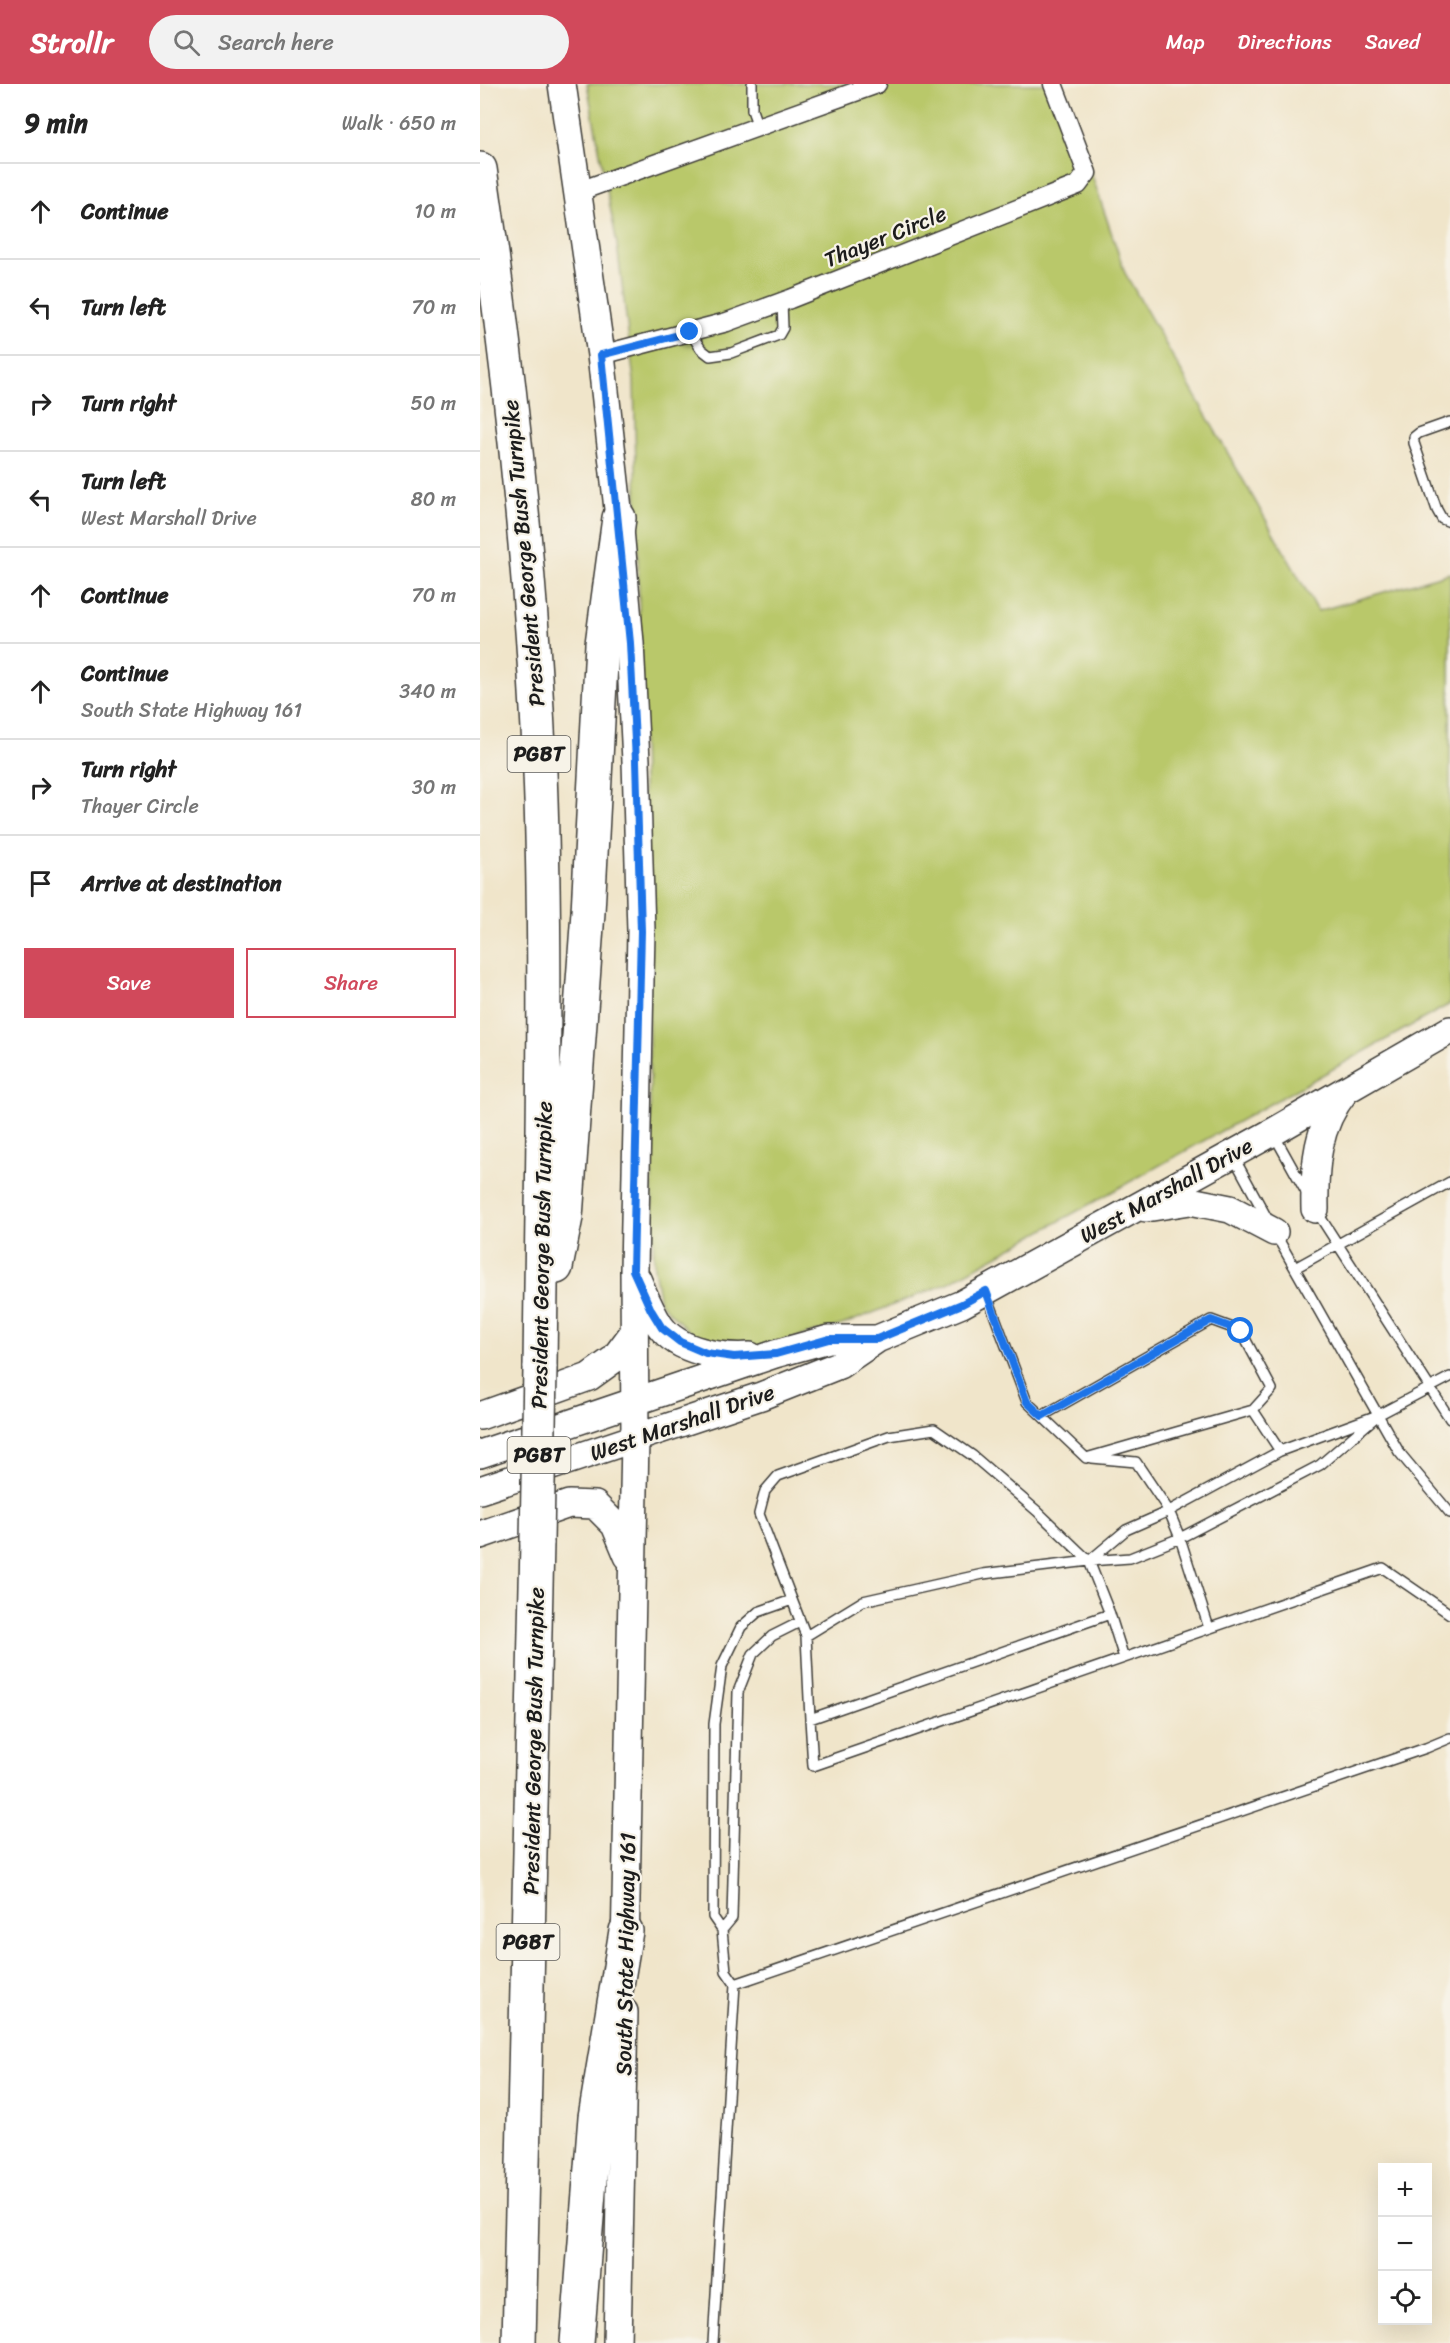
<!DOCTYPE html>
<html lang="en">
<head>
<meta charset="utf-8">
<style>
	body { margin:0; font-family:Sriracha,sans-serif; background:#f2f2f2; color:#222 }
	.controls { position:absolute; right:18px; bottom:18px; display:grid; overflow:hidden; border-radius:0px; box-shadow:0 6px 24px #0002 }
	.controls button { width:54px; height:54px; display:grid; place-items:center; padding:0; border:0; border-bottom:2px solid #e0e0e0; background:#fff; color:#222; font:30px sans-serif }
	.stop { position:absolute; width:18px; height:18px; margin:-14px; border:4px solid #1a73e8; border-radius:50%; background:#fff }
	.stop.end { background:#1a73e8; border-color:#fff; box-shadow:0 2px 6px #0008 }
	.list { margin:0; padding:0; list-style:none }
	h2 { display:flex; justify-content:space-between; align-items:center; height:78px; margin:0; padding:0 24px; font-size:26px }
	h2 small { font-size:20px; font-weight:400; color:#767676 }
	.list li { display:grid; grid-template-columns:39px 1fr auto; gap:18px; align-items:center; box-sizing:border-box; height:96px; padding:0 24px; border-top:2px solid #e0e0e0 }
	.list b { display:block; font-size:22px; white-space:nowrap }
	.list p { margin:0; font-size:20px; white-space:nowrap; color:#767676 }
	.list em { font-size:20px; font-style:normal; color:#767676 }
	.actions { display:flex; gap:12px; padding:18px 24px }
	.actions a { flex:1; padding:14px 0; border:2px solid #d1495b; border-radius:0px; text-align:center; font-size:21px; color:#d1495b }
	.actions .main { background:#d1495b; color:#fff }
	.icon { flex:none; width:33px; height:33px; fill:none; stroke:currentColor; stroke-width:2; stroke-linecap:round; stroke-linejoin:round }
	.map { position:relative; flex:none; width:970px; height:2259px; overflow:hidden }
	header { display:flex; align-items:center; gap:36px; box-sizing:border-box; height:84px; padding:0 30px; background:#d1495b; color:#fff }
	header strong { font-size:28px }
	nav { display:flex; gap:33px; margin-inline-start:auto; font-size:21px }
	.search { width:420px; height:54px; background:#f2f2f2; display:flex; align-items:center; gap:15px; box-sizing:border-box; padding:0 21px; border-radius:33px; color:#767676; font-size:22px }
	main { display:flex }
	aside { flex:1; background:#fff }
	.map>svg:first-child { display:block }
</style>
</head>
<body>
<header>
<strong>Strollr</strong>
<div class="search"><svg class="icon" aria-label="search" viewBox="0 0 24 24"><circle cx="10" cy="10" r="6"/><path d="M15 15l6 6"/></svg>Search here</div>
<nav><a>Map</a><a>Directions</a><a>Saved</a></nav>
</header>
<main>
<aside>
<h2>9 min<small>Walk · 650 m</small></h2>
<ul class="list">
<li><svg class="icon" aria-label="ahead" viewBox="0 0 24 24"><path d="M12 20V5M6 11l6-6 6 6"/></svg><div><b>Continue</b></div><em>10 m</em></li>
<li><svg class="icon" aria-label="left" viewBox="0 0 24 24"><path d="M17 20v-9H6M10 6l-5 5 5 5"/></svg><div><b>Turn left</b></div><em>70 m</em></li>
<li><svg class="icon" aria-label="right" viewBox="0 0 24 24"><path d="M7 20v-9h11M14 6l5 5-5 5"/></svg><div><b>Turn right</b></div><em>50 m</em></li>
<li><svg class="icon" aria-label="left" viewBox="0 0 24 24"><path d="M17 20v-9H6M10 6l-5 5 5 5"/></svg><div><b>Turn left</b><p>West Marshall Drive</p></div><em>80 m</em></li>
<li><svg class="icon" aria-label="ahead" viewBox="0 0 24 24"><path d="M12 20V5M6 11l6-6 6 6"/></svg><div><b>Continue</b></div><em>70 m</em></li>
<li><svg class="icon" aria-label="ahead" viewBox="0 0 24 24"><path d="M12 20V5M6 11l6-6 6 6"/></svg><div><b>Continue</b><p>South State Highway 161</p></div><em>340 m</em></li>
<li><svg class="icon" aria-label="right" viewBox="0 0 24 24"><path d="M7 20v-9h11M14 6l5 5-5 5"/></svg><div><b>Turn right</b><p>Thayer Circle</p></div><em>30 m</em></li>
<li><svg class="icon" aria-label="arrive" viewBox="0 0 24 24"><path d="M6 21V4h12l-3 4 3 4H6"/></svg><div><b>Arrive at destination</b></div></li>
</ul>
<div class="actions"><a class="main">Save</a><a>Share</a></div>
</aside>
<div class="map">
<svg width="970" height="2259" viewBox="0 0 970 2259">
	<rect width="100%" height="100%" fill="#f7f3e8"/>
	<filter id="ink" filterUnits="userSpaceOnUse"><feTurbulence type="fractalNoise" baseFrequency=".0167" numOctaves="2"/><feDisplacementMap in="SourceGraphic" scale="12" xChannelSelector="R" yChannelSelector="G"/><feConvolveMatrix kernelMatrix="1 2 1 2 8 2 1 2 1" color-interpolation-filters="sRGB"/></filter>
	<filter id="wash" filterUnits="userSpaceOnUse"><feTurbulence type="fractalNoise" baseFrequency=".008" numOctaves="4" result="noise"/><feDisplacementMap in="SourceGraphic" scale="24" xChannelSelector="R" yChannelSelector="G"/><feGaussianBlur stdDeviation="1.35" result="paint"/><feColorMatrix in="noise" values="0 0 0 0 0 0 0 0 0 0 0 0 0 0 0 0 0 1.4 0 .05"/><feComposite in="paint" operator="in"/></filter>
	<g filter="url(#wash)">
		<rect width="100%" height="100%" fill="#f0e5ca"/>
		<!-- green -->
		<path fill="#b9c86b" stroke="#6a7244" stroke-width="1.5" d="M 107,0 L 581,0 L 645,189 L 838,527 L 970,489 L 970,920 L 466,1200 L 362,1241 L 268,1266 L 218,1256 L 180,1219 L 174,1184 L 154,297 L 137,160 Z"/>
	</g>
	<g filter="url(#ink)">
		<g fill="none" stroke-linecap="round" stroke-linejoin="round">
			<!-- lane casing -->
			<g stroke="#3c3a36" stroke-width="12">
				<path id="lane" d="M 272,0 L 272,26 L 278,43
					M 210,248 L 221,265 L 230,272 L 251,269 L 299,251 L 303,244 L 302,218
					M 970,338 L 939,349 L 934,353 L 934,359 L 957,426 L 962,435 L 970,438
					M 793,1049 L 827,1110
					M 753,1072 L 788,1136
					M 837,1128 L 970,1335
					M 796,1151 L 919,1368 L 970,1429
					M 815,1184 L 970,1098
					M 506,1209 L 547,1318 L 606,1374 L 773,1326 L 792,1305 L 761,1247 L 731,1236 L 562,1332
					M 773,1326 L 800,1367
					M 612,1374 L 656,1378 L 689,1427 L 700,1454 L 729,1544
					M 609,1477 L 646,1446 L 689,1427 L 800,1367 L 898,1331 L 970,1293
					M 630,1530 L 330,1635 L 326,1552 L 383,1517 L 503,1490 L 609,1477 L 650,1474 L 700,1454 L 840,1381 L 898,1331
					M 326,1552 L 279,1430 L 285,1407 L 298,1392 L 409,1352 L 454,1345 L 493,1372 L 557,1427 L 609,1477 L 630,1530 L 644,1574
					M 330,1635 L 333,1682 L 903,1484 L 970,1530
					M 242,1846 L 252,1834 L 258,1608 L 273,1570 L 292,1552 L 320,1538
					M 255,1900 L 246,1887 L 242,1846 L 233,1833 L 234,1640 L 242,1582 L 261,1543 L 278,1528 L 312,1516
					M 233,2259 L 255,1900 L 946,1664 L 970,1654"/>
			</g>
			<!-- street casing -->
			<g stroke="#3c3a36" stroke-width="21">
				<path id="street" d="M 97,108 L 397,0
					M 121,271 L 247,238 L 310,215 L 598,101 L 607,89 L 573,0"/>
			</g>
			<!-- secondary casing -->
			<g stroke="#3c3a36" stroke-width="30">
				<path id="secondary" d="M 82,0 L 121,271 L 139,434 L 150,559 L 156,677 L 161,847 L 154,1186 L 155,1355 L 145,1866
					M 666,1124 L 710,1117 L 750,1125 L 794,1148
					M 835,1125 C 834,1081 837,1042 865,1007
					M 157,1195 C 164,1211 170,1227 180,1242 C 199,1268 241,1274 270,1272
					M 0,1332 L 109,1293 L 134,1275 L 154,1248
					M 0,1370 L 295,1270 L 349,1255 L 397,1255
					M 0,1406 L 281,1312 L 359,1281 L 397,1255 L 482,1220 L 793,1048 L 970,946
					M 0,1451 L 89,1420 L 115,1421 L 135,1441 L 148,1472
					M 137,2259 L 144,1928"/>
			</g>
			<!-- highway casing -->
			<g stroke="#3c3a36" stroke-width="36">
				<path id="highway" d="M 0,85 C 31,295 54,505 61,716 C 67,905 62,1095 60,1284
					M 76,1183 L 86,1133 L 108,828 L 122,560 L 139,434
					M 39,2259 L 57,1458
					M 97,2259 L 115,2033 L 146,1847"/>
			</g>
			<!-- lane -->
			<use href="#lane" stroke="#fff" stroke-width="9"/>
			<!-- street -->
			<use href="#street" stroke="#fff" stroke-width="18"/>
			<!-- secondary -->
			<use href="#secondary" stroke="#fff" stroke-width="27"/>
			<!-- highway -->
			<use href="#highway" stroke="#fff" stroke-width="33"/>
			<!-- highway-bridge casing -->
			<g stroke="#3c3a36" stroke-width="36" stroke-linecap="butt">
				<path id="highway-bridge" d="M 57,1458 L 60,1284"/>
			</g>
			<!-- highway-bridge -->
			<use href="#highway-bridge" stroke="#fff" stroke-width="33"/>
		</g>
	</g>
	<g fill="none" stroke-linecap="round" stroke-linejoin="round" filter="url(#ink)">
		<!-- route -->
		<path stroke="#1a73e8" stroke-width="8" d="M 210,248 L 121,271 L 150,559 L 156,677 L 161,847 L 153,1186 L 171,1226 L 182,1244 L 200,1258 L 226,1269 L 254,1273 L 296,1270 L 349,1255 L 397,1255 L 482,1220 L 506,1207 L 547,1318 L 562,1332 L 731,1236 L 761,1247"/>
	</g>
	<g text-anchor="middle" stroke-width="4.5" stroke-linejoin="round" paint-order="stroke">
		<!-- shield labels -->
		<g fill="#f7f3e8" stroke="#5e5c59" stroke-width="1.5">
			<rect x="27.5" y="652" width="63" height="36" rx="4.5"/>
			<rect x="27.5" y="1353" width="63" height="36" rx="4.5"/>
			<rect x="16.5" y="1840" width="63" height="36" rx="4.5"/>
		</g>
		<g font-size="21" font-weight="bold" fill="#1c1c1c">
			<text x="59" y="677">PGBT</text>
			<text x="59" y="1378">PGBT</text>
			<text x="48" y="1865">PGBT</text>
		</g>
		<!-- street labels -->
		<g font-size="22" fill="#1c1c1c" stroke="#f7f3e8">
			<text transform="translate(405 152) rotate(-22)" y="8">Thayer Circle</text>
			<text transform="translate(43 469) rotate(-95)" y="8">President George Bush Turnpike</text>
			<text transform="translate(686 1106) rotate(-29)" y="8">West Marshall Drive</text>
			<text transform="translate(61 1171) rotate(-89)" y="8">President George Bush Turnpike</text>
			<text transform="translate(202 1338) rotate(-19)" y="8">West Marshall Drive</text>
			<text transform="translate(53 1657) rotate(-89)" y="8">President George Bush Turnpike</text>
			<text transform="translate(145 1870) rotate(-89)" y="8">South State Highway 161</text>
		</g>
	</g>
</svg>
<div class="controls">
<button>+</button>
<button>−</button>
<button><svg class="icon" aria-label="locate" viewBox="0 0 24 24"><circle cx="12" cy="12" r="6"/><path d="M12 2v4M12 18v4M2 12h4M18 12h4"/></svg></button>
</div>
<div class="stop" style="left:761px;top:1247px"></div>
<div class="stop end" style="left:210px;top:248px"></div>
</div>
</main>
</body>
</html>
